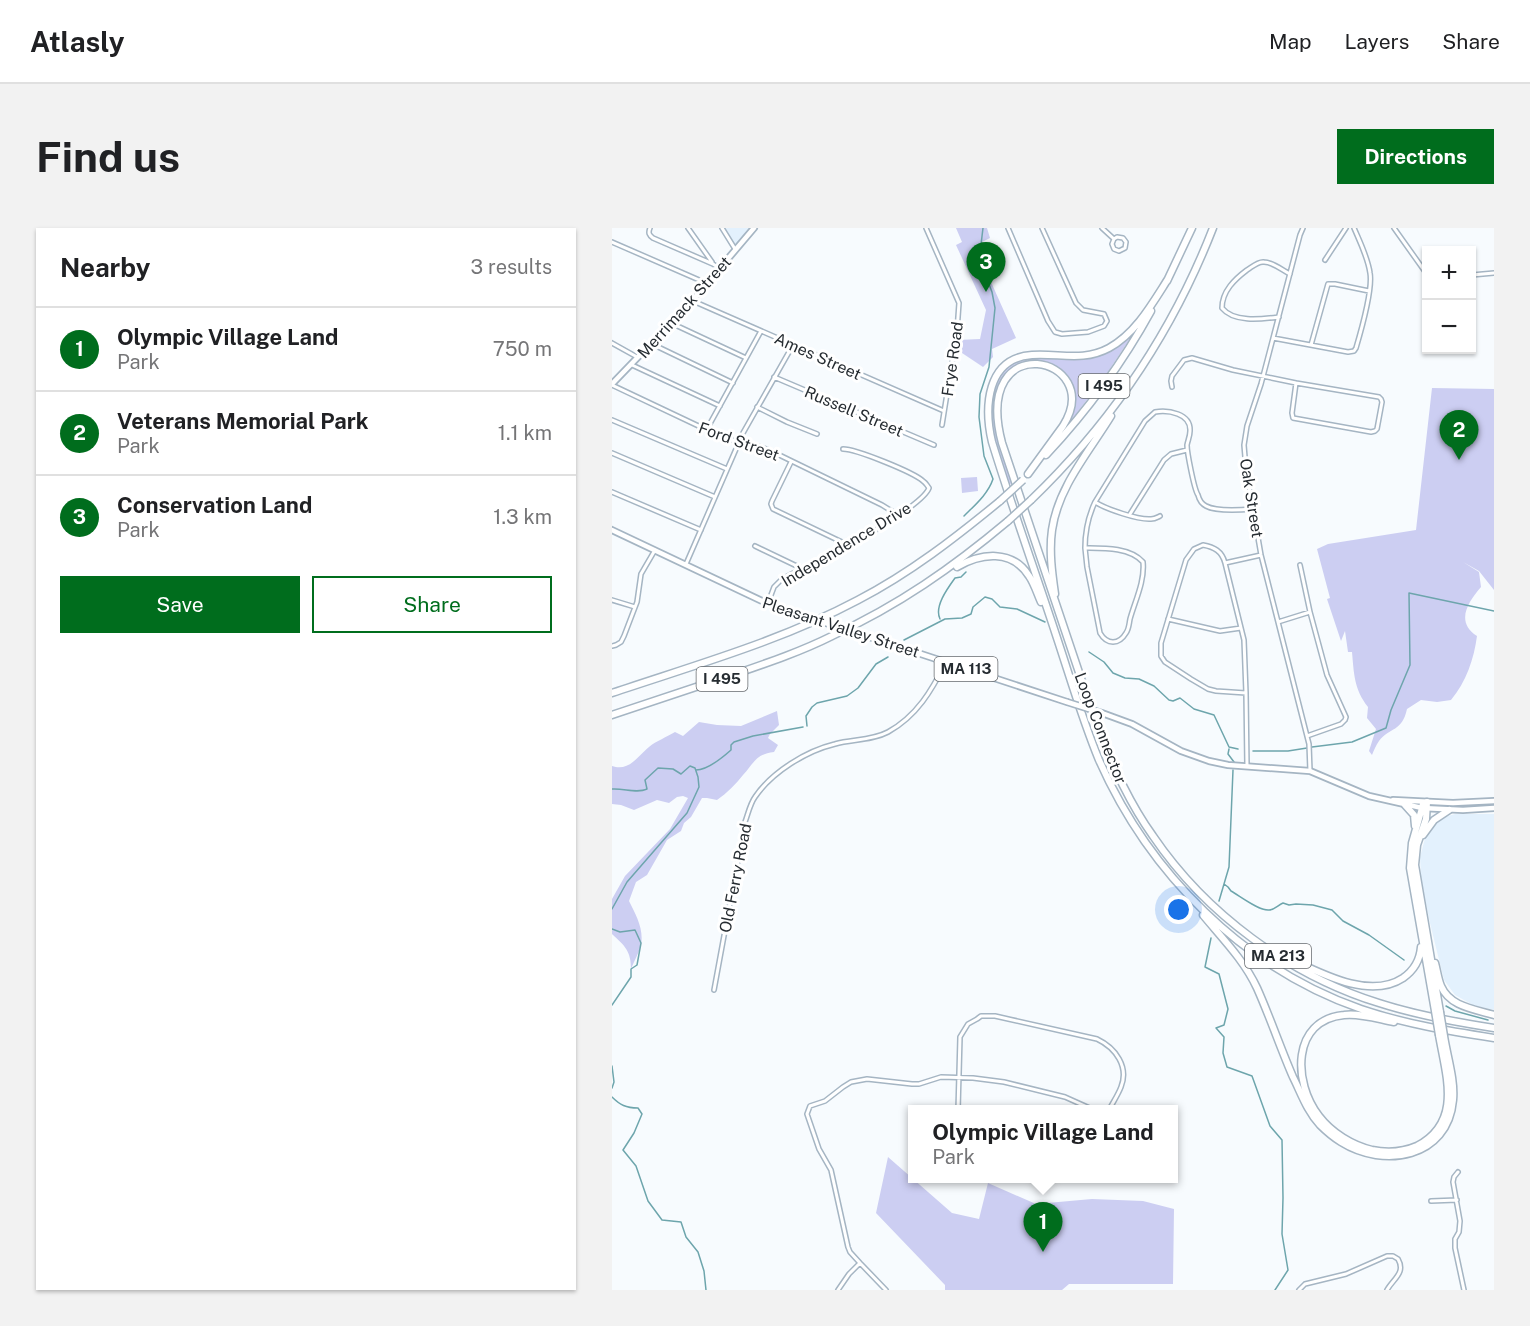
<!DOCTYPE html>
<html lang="en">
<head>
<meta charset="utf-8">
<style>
	body { margin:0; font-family:"Public Sans",sans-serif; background:#f2f2f2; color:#202124 }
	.controls { position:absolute; right:18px; top:18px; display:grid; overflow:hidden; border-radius:0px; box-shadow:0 2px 4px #0004 }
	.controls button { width:54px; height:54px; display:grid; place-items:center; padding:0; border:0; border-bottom:2px solid #e0e0e0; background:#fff; color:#202124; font:30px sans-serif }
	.you { position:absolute; left:567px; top:682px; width:21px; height:21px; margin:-15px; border:4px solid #fff; border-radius:50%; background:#1a73e8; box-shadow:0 0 0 9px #1a73e833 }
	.badge { display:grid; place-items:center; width:39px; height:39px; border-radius:50%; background:#006d1d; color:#fff; font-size:20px; font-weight:700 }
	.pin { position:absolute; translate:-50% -50px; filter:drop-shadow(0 2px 3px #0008) }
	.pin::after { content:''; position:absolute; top:32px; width:21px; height:18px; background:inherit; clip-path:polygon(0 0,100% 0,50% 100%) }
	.popup { position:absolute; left:296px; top:877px; width:270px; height:78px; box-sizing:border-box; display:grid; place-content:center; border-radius:0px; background:#fff; filter:drop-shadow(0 2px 4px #0005); font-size:20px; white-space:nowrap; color:#757577 }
	.popup b { font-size:22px; color:#202124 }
	.popup::after { content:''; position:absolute; left:50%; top:100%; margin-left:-12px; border:12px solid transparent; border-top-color:#fff }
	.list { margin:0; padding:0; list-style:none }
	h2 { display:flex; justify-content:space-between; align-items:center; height:78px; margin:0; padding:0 24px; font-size:26px }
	h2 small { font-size:20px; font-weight:400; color:#757577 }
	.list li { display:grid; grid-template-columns:39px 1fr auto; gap:18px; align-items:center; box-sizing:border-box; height:84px; padding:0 24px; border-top:2px solid #e0e0e0 }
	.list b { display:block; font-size:22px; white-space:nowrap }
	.list p { margin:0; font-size:20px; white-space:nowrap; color:#757577 }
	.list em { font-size:20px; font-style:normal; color:#757577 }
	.actions { display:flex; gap:12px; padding:18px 24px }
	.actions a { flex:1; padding:14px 0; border:2px solid #006d1d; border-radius:0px; text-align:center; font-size:21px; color:#006d1d }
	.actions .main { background:#006d1d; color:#fff }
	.map { position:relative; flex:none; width:882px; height:1062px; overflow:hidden; border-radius:0px }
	header { display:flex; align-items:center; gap:36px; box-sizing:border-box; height:84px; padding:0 30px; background:#fff; border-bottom:2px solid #e0e0e0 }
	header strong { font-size:28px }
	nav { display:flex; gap:33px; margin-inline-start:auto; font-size:21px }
	.intro { display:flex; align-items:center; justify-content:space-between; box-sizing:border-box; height:144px; padding:0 36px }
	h1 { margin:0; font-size:42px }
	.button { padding:15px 27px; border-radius:0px; background:#006d1d; color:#fff; font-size:21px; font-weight:700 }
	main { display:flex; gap:36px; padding:0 36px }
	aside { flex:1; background:#fff; border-radius:0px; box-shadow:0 2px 4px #0004 }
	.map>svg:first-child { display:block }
</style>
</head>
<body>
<header>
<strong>Atlasly</strong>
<nav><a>Map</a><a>Layers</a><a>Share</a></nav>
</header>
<div class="intro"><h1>Find us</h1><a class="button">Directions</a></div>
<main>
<aside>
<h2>Nearby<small>3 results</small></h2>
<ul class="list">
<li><span class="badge">1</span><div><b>Olympic Village Land</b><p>Park</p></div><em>750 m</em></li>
<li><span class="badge">2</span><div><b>Veterans Memorial Park</b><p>Park</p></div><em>1.1 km</em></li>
<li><span class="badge">3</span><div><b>Conservation Land</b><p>Park</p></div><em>1.3 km</em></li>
</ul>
<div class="actions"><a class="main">Save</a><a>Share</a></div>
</aside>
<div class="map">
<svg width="882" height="1062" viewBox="0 0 882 1062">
	<rect width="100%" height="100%" fill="#f7fbfe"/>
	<!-- built -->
	<path fill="#e3f1fd" d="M 112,0 L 138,0 L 124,17 L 123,17 Z
		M 843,586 L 882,586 L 882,782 L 861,777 L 843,767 L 832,752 L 817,691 L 809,649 L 808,629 L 814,607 L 829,590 Z"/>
	<!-- green -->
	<path fill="#cccef2" d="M 344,0 L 375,0 L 378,10 L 370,14 L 375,25 L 372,27 L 375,45 L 404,110 L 380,121 L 381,129 L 371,139 L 344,121 L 345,112 L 368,111 L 374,82 L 344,17 L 350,14 Z
		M 523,103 L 492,150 L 450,204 C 452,200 457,194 459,189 C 465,175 462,155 450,145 C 443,140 422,138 413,136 L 389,155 L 385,165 L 383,182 L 387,215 L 400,254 L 396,259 L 382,216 L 377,188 L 383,154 L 395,139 L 404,133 L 415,130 L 425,129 L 462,131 L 505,118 Z
		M 820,160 L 882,161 L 882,362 L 867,343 L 851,334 L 867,344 L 869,359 C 856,374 843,394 865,408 C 862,431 854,454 839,472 L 825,474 L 809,472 L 795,481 C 790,504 778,499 767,513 C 764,517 762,522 760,527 L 757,523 L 764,501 L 755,490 L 756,479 C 742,461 742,446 740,424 L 736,424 L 733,403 L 729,413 L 715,371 L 718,370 L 705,321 L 716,316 L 804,302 Z
		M 365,249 L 366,263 L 350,265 L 349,250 Z
		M 165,483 L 167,497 L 158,506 L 156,510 L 166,517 L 162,524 C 144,526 142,535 131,547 C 124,556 115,565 105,572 L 95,570 L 90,570 L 79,589 L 72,595 L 69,603 L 55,612 L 35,647 L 24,654 L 17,673 C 24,687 32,701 29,717 C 27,725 22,733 19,741 C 19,723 13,718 0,706 L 0,671 L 13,648 L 58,601 L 76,570 L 71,568 L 65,569 L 57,575 L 45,572 L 22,582 L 9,577 L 0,576 L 0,538 C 17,544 26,528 37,519 C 44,513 55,509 63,504 L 71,508 L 87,494 L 105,497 L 129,498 Z
		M 276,929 L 340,985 L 367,991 L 376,955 L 424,976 L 480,971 L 531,973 L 562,981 L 561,1056 L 457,1056 L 450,1062 L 333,1062 L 333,1057 L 264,985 Z"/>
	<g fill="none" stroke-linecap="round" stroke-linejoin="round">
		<!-- stream -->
		<path stroke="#6da5ac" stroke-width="1.5" d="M 352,288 C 363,277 376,266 381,251 L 372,228 L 367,189 L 368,166 L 377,139 L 383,80 L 380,64 L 373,46 L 368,25 L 371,0
			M 328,391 C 322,379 335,361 343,350 L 349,349 L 354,344
			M 292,412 L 333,391 L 350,390 L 359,386 L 361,379 L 373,369 L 380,371 L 388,379 L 405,381 L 433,394
			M 477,424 L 492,434 L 501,445 L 513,450 L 527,451 L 542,458 L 557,472 L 561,473 L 568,470 L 582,481 L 602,487 L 617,519 L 626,521
			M 195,498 L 194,488 L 200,479 L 205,475 L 235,468 L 246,460 L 264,436 L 276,429
			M 700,519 L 740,514 L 774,500 L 779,482 L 798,437 L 797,365 L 882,383
			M 617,521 L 616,526 L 622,534
			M 641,523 L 676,523 L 695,520
			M 84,542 C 95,542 110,530 119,522 L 119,517 L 122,514 L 141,508 L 191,499
			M 0,561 C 12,560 25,566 35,561 L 33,552 L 46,540 L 61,541 L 69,546 L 78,538 L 83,540 L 86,549 L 87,559 L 75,585 L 15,654 L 0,681
			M 612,656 L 616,659 L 619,663 C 628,668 647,683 657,682 C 662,682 666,677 671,675 L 677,677 L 684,676 L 701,677 L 720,682 L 731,693 L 757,707 L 792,732
			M 607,673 L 617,639 L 621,542
			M 0,701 L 8,704 L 23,702 L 29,715 L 25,737 L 19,741 L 19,749 L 0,777
			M 599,710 L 593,739 L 607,746 L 616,781 L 612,797 L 604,800 L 612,809 L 611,825 L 615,839 L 640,848 L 658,898 L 670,912 L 671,970 L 670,1006 L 676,1042 L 663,1062
			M 834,778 L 843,783 L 876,792
			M 0,838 L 2,854 L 0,860
			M 0,869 C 8,877 14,880 26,880 L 30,886 L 22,905 L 11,922 L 24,938 L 36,973 L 50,992 L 69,994 L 74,1009 L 86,1024 L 92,1043 L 94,1062"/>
		<!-- minor casing -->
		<g stroke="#a5b5c3" stroke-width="6">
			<path id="minor" d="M 38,0 C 36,5 37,7 41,10 L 101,36 L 107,40
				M 76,0 L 100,34
				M 110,0 L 123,21
				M 314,0 L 347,75 L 345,103 L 330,197
				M 396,0 L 436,93 L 443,104 L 450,106 L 476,104 L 492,98 L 495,93 L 492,86 L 471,82 L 464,75 L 430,0
				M 490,0 L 502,11 L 500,16 L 502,21 L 507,23 L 513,20 L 514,14 L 511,10 L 505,9 L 502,11
				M 691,0 L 688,7 L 649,156 L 635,198 L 632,217 L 634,241 L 649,327 L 697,516 L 698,543
				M 782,0 L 814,45
				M 0,14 L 94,55
				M 713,32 L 734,0
				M 860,47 L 882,45
				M 81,73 L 332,183
				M 667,89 C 650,91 622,95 610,80 C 610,63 623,51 635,42 C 640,39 646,33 652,34 C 661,34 670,42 678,46
				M 59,95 L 134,130
				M 661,110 L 736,124 L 742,123 L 744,120 C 749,103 761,62 758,45 C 756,30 748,14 742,0
				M 0,115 L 25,129
				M 40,116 L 121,155
				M 699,117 L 716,56 L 723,56 L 757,63
				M 20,137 L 108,178
				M 162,149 L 322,217
				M 0,157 L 95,202 L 120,212 L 132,213 L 157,222 L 270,277 L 286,287
				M 560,159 L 559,153 L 560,148 L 572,132 L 580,130 L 621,142 L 684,155 L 680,185 L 681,190 L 759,204 L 763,203 L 765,201 L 770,174 L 769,171 L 767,169 L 684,155
				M 145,179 L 175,194 L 205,206
				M 0,192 L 115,241
				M 95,201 L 149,103
				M 0,225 L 103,269
				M 179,234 L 160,273 L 159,276 L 161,281 L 236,317
				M 0,264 L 89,302
				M 483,274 C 494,281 526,292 539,291 C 543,291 544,290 548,288
				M 518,286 L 552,232 L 559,226 L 575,222
				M 591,317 C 602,319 610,323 613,335 L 632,412 L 634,465 L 604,463 L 596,461 L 579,451 L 553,434 L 549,428 L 549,415 L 574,332 L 582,321 Z
				M 143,318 L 191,341
				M 473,320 C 473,304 476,289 483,274 L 533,193 L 543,184 C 556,182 579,185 578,203 C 578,208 576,212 575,217 C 575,224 582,261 586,267 C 587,271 590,276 594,278 C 605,284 629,282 641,281
				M 473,320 C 491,320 518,319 531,334 C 533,353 523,373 518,391 C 517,396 517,401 514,405 C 507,417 495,417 488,405 L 475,339 Z
				M 613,335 L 649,327
				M 74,336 L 131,205 L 181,117
				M 688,337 L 698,384
				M 0,372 L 23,379
				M 156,375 L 162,359 L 169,352 C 184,342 202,336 219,327 C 237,318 311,277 317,260 C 314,256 314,255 311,253 C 301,244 244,221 231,221
				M 556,391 L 608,403 L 629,400
				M 666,394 L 698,384 L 715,447 L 734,489 L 733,492 L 729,496 L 695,508
				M 0,418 L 4,417 L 9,414 L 12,408 L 25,374 L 29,346 L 43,322
				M 634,465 L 635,538
				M 102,762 L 133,594 C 136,586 138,576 143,569 C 160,544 194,523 223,516 C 240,511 259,513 276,504 C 305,488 320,462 334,434
				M 346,882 L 348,809 L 356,796 L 365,791 L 369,788 L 383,788 L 485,811 C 504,820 517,839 509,859 C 506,867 501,874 497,882
				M 846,944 L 842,949 L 841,954 L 848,993 L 847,1004 L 843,1011 L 843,1020 L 852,1062
				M 819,973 L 845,972
				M 226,1062 L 237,1046 L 248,1035
				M 274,1062 L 248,1035 L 238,1024 L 236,1019 L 219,942 L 207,921 L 195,886 L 198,878 L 213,873 L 231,859 L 239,854 L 255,851 L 300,856 L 307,856 L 329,849 L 361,850 L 392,854 L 453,869 L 482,882
				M 687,1062 L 693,1056 L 734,1046 L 775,1028 L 781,1028 L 786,1031 C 794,1045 781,1051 775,1062"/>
		</g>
		<!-- secondary casing -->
		<g stroke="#a5b5c3" stroke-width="8">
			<path id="secondary" d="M 0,156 L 80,73 L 142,0"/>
		</g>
		<!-- primary casing -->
		<g stroke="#a5b5c3" stroke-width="8">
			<path id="primary" d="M 0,302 L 152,374 L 189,387
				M 248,406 L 455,474
				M 490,485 L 520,496 L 569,523 L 597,533 L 616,537 L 698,543 L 757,568 L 810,580 L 851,582 L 882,580
				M 781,572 L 841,575 L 882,573"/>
		</g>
		<!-- motorway casing -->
		<g stroke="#a5b5c3" stroke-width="9">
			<path id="motorway" d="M 556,51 C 540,76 524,105 497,120 C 471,134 447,125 420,127 C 374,130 372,180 380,214 C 400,279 423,343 444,407 C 458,449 470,491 487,532 C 537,645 631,740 749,781 C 793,796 837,803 882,810
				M 555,53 L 580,0
				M 434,227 C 475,183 510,136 539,83
				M 416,246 L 451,198 C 495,128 359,97 390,215 L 487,504 C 502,540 518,576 541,608 C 594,686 677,747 767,775 C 804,787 843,794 882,800
				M 419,272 C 499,195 561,103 601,0
				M 345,339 C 369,325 400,321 417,348 C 422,355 425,365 429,374
				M 443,366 C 440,345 437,323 440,302 C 446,259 477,224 499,188
				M 0,465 C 83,437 169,413 246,372 C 298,345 343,310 388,273
				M 0,487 C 42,473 84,459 126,445 C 158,434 190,423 220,408 C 287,377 340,340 396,293
				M 815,574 L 814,591 L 805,617 L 803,637 L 828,784
				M 811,575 L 810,580 L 800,615 L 798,640 L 823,783
				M 793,577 L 802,587 L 803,598
				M 811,607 L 822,592 L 837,582
				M 591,687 C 610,710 632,732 645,760 C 658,789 668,819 681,849 C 689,865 695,883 708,897 C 714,903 721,909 729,914 C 772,941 836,930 841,872 C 843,852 835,828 832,808
				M 672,728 C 705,743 756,773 791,750 C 801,743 808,732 809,719
				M 823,735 C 825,742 826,751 829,758 C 838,779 863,781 882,787
				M 782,794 C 766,791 748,785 732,787 C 679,792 681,855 707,888 C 720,905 740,917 760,922 C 775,925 791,924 805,918 C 851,894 834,848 827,807"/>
		</g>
		<!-- minor -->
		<use href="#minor" stroke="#fff" stroke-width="3"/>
		<!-- secondary -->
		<use href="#secondary" stroke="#fff" stroke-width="4.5"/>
		<!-- primary -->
		<use href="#primary" stroke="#fff" stroke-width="4.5"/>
		<!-- motorway -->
		<use href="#motorway" stroke="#fff" stroke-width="6"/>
		<!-- primary-bridge casing -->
		<g stroke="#a5b5c3" stroke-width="8" stroke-linecap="butt">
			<path id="primary-bridge" d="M 189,387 L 248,406
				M 455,474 L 490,485"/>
		</g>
		<!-- motorway-bridge casing -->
		<g stroke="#a5b5c3" stroke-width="9" stroke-linecap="butt">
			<path id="motorway-bridge" d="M 388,273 L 411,252
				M 396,293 L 419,272
				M 823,783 L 827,807
				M 828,784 L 832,808"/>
		</g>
		<!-- primary-bridge -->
		<use href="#primary-bridge" stroke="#fff" stroke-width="4.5"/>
		<!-- motorway-bridge -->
		<use href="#motorway-bridge" stroke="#fff" stroke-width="6"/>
	</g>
	<g text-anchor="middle" stroke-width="6" stroke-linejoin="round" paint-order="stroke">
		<!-- shield labels -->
		<g fill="#fff" stroke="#676b6f" stroke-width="1.5">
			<rect x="466.5" y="146" width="51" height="24" rx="4.5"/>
			<rect x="322.5" y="429" width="63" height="24" rx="4.5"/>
			<rect x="84.5" y="439" width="51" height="24" rx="4.5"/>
			<rect x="633" y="716" width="66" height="24" rx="4.5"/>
		</g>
		<g font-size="15" font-weight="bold" fill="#262c31">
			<text x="492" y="163">I 495</text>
			<text x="354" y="446">MA 113</text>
			<text x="110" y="456">I 495</text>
			<text x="666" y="733">MA 213</text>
		</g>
		<!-- street labels -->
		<g font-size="16" fill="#262c31" stroke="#fff">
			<text transform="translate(72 79) rotate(-48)" y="6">Merrimack Street</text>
			<text transform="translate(206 128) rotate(24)" y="6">Ames Street</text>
			<text transform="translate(340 131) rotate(-82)" y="6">Frye Road</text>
			<text transform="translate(242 183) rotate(23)" y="6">Russell Street</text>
			<text transform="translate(127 213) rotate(20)" y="6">Ford Street</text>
			<text transform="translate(640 270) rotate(81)" y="6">Oak Street</text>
			<text transform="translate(234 316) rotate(-31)" y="6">Independence Drive</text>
			<text transform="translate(229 399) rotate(18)" y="6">Pleasant Valley Street</text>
			<text transform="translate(489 500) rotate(69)" y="6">Loop Connector</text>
			<text transform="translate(123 650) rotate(-79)" y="6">Old Ferry Road</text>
		</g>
	</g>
</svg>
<div class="controls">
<button>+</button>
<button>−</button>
</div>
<div class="you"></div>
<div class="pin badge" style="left:431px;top:1024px">1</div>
<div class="popup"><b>Olympic Village Land</b>Park</div>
<div class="pin badge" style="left:847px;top:232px">2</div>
<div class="pin badge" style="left:374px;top:64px">3</div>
</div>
</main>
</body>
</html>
